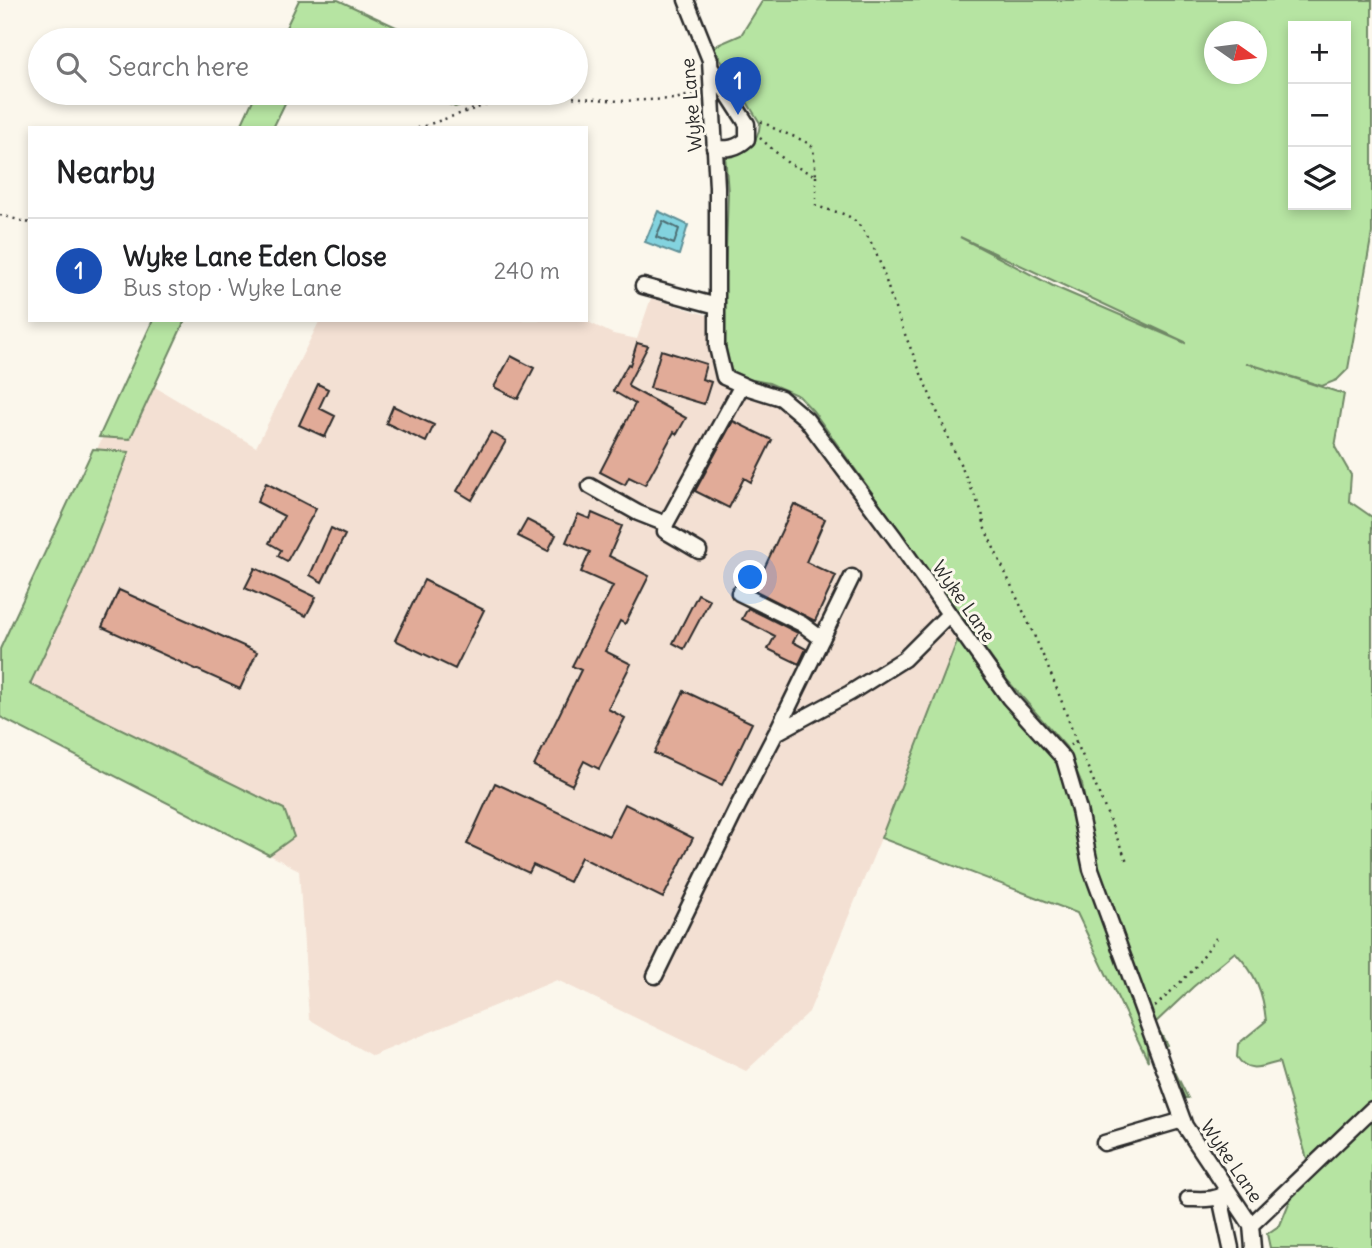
<!DOCTYPE html>
<html lang="en">
<head>
<meta charset="utf-8">
<style>
	body { margin:0; font-family:Delius,sans-serif; background:#f6f6f6; color:#202124 }
	.controls { position:absolute; right:21px; top:21px; display:grid; overflow:hidden; border-radius:0px; box-shadow:0 4px 10px #0003 }
	.controls button { width:63px; height:63px; display:grid; place-items:center; padding:0; border:0; border-bottom:2px solid #e0e0e0; background:#fff; color:#202124; font:35px sans-serif }
	.compass { position:absolute; left:1204px; top:21px; width:63px; height:63px; border-radius:50%; background:#fff; box-shadow:0 4px 10px #0003; rotate:104deg }
	.you { position:absolute; left:751px; top:578px; width:24px; height:24px; margin:-18px; border:5px solid #fff; border-radius:50%; background:#1a73e8; box-shadow:0 0 0 10px #1a73e833 }
	.badge { display:grid; place-items:center; width:46px; height:46px; border-radius:50%; background:#0b8043; color:#fff; font-size:23px; font-weight:700 }
	.pin { position:absolute; translate:-50% -58px; filter:drop-shadow(0 2px 4px #0008) }
	.pin::after { content:''; position:absolute; top:37px; width:24px; height:21px; background:inherit; clip-path:polygon(0 0,100% 0,50% 100%) }
	.list { margin:0; padding:0; list-style:none }
	h2 { display:flex; justify-content:space-between; align-items:center; height:91px; margin:0; padding:0 28px; font-size:30px }
	h2 small { font-size:23px; font-weight:400; color:#757577 }
	.list li { display:grid; grid-template-columns:46px 1fr auto; gap:21px; align-items:center; box-sizing:border-box; height:105px; padding:0 28px; border-top:2px solid #e0e0e0 }
	.list b { display:block; font-size:26px; white-space:nowrap }
	.list p { margin:0; font-size:23px; white-space:nowrap; color:#757577 }
	.list em { font-size:23px; font-style:normal; color:#757577 }
	.icon { flex:none; width:38px; height:38px; fill:none; stroke:currentColor; stroke-width:2; stroke-linecap:round; stroke-linejoin:round }
	.map { position:relative; flex:none; width:1372px; height:1248px; overflow:hidden }
	.search { position:absolute; background:#fff; box-shadow:0 4px 10px #0003; left:28px; top:28px; width:560px; height:77px; display:flex; align-items:center; gap:18px; box-sizing:border-box; padding:0 24px; border-radius:38px; color:#757577; font-size:26px }
	.panel { position:absolute; background:#fff; box-shadow:0 4px 10px #0003; left:28px; top:126px; width:560px; height:196px; border-radius:0px }
	.map>svg:first-child { display:block }
</style>
</head>
<body>
<div class="map">
<svg width="1372" height="1248" viewBox="0 0 1372 1248">
	<rect width="100%" height="100%" fill="#fbf7ec"/>
	<filter id="ink" filterUnits="userSpaceOnUse"><feTurbulence type="fractalNoise" baseFrequency=".0143" numOctaves="2"/><feDisplacementMap in="SourceGraphic" scale="14" xChannelSelector="R" yChannelSelector="G"/><feConvolveMatrix kernelMatrix="1 2 1 2 8 2 1 2 1" color-interpolation-filters="sRGB"/></filter>
	<g filter="url(#ink)">
		<!-- built -->
		<path fill="#f3e0d3" d="M 651,298 L 717,318 L 724,377 L 806,419 L 961,631 L 881,838 L 809,1012 L 746,1071 L 557,980 L 372,1056 L 309,1019 L 299,870 L 0,717 L 0,651 L 133,374 L 256,447 L 320,320 L 584,320 L 613,334 L 637,339 Z"/>
		<!-- green -->
		<path fill="#b6e4a2" stroke="#708866" stroke-width="2" fill-rule="evenodd" d="M 299,0 L 338,0 L 424,40 L 280,40 Z
			M 763,0 L 1372,0 L 1372,233 L 1348,369 L 1337,380 L 1322,386 L 1246,363 L 1344,394 L 1335,447 L 1351,475 L 1349,501 L 1372,517 L 1372,1248 L 1270,1248 L 1267,1234 L 1280,1225 L 1307,1159 L 1279,1062 C 1262,1066 1248,1074 1237,1057 L 1238,1044 L 1266,1021 C 1263,991 1256,974 1235,952 L 1193,987 L 1155,1023 L 1167,1045 L 1163,1048 L 1188,1098 L 1185,1098 L 1145,1020 L 1148,1061 L 1077,913 L 881,838 L 961,631 L 1064,759 L 1086,810 L 1082,784 L 1066,747 L 1008,681 L 813,411 L 799,396 L 769,383 L 742,378 L 733,374 L 728,366 L 723,336 L 728,193 L 725,154 C 745,157 759,142 760,123 L 713,47 L 741,35 ZM 1293,26 L 1346,26 L 1346,205 L 1293,205 ZM 1214,32 L 1256,32 L 1256,74 L 1214,74 ZM 960,237 L 1185,342 L 1185,343 L 1053,286 Z
			M 256,93 L 290,93 L 273,128 L 240,128 Z
			M 423,93 L 497,93 L 455,107 Z
			M 153,320 L 185,320 L 130,439 L 99,437 Z
			M 93,449 L 129,452 L 81,576 L 30,684 L 284,809 L 294,837 L 269,855 L 0,717 L 0,649 Z"/>
		<!-- water -->
		<path fill="#83d3df" stroke="#609097" stroke-width="2" d="M 658,211 L 688,225 L 679,255 L 645,242 Z"/>
		<g fill="none" stroke-linecap="round" stroke-linejoin="round">
			<!-- shore -->
			<path stroke="#4e6e73" stroke-width="2" d="M 663,221 L 679,229 L 674,244 L 656,237 Z"/>
		</g>
		<!-- building -->
		<path fill="#e1ab98" stroke="#2b2b2b" stroke-width="2" d="M 637,343 L 648,346 L 628,384 L 629,387 L 686,418 L 677,434 L 674,432 L 645,485 L 629,477 L 625,485 L 600,472 L 635,404 L 613,391 L 628,364 L 630,365 Z
			M 661,350 L 706,364 L 702,379 L 711,382 L 704,404 L 650,388 Z
			M 511,356 L 534,368 L 518,399 L 494,387 Z
			M 318,384 L 328,389 L 319,408 L 335,416 L 325,437 L 299,425 Z
			M 393,406 L 434,425 L 426,442 L 386,423 Z
			M 733,421 L 772,440 L 751,482 L 744,478 L 729,508 L 695,491 Z
			M 491,432 L 506,441 L 472,500 L 457,491 Z
			M 266,483 L 316,509 L 287,561 L 278,556 L 281,550 L 269,543 L 284,516 L 257,502 Z
			M 794,504 L 825,519 L 806,562 L 836,576 L 815,621 L 754,590 Z
			M 592,513 L 622,526 L 609,556 L 649,576 L 625,624 L 620,621 L 605,651 L 631,664 L 608,709 L 625,718 L 599,769 L 584,761 L 572,785 L 534,766 L 581,670 L 572,666 L 613,586 L 581,572 L 590,552 L 566,542 L 578,514 L 590,519 Z
			M 527,520 L 556,535 L 548,551 L 518,536 Z
			M 331,528 L 345,535 L 322,582 L 310,575 Z
			M 255,568 L 316,597 L 306,616 L 245,588 Z
			M 424,580 L 484,610 L 455,669 L 395,640 Z
			M 119,590 L 257,652 L 240,689 L 102,627 Z
			M 698,594 L 710,600 L 684,649 L 673,643 Z
			M 748,608 L 798,633 L 793,642 L 806,649 L 799,664 L 768,649 L 775,636 L 742,619 Z
			M 684,691 L 752,723 L 722,785 L 654,753 Z
			M 495,783 L 609,836 L 625,804 L 693,838 L 663,898 L 581,857 L 569,882 L 533,865 L 529,873 L 467,844 Z"/>
		<g fill="none" stroke-linecap="round" stroke-linejoin="round">
			<!-- minor casing -->
			<g stroke="#2b2b2b" stroke-width="19">
				<path id="minor" d="M 686,0 L 710,60 L 717,187 L 717,347 L 724,377 L 749,388 L 781,398 L 806,419 L 895,538 L 1009,698 L 1064,759 L 1079,810 L 1091,869 L 1185,1126 L 1251,1225 L 1253,1248
					M 711,68 L 747,124 L 747,139 C 736,149 728,149 714,148
					M 643,286 L 717,306
					M 590,486 L 638,513 L 666,524
					M 699,551 L 665,531 L 666,524 L 742,385
					M 739,593 L 802,624 L 822,639
					M 776,733 L 852,577
					M 655,976 L 738,806 L 776,733 L 850,693 L 904,659 L 949,614
					M 1104,1143 L 1183,1120
					M 1220,1197 L 1231,1248
					M 1188,1199 C 1201,1199 1215,1201 1226,1193
					M 1251,1225 L 1372,1109"/>
			</g>
			<!-- path -->
			<path stroke="#2b2b2b" stroke-width="2.5" stroke-dasharray="2 5" stroke-linecap="butt" d="M 418,128 L 521,93 L 619,101 L 675,99 L 698,93
				M 760,138 L 788,163 L 816,176 L 813,147 C 798,135 779,134 764,122 L 760,122
				M 816,176 L 816,205 C 828,212 845,211 855,221 C 879,244 885,283 897,314 C 923,381 952,447 982,512 L 985,529 C 1017,599 1052,668 1076,742 L 1068,746
				M 0,215 L 30,223
				M 1076,742 C 1095,781 1109,821 1127,861
				M 1155,1007 L 1193,970 L 1216,938"/>
			<!-- minor -->
			<use href="#minor" stroke="#fbf7ec" stroke-width="14"/>
		</g>
	</g>
	<g text-anchor="middle" stroke-width="6" stroke-linejoin="round" paint-order="stroke">
		<!-- street labels -->
		<g font-size="19" fill="#2b2b2b" stroke="#fbf7ec">
			<text transform="translate(691 105) rotate(-95)" y="7">Wyke Lane</text>
			<text transform="translate(964 601) rotate(55)" y="7">Wyke Lane</text>
			<text transform="translate(1232 1161) rotate(56)" y="7">Wyke Lane</text>
		</g>
	</g>
</svg>
<div class="controls">
<button>+</button>
<button>−</button>
<button><svg class="icon" aria-label="layers" viewBox="0 0 24 24"><path d="M12 4l9 5-9 5-9-5zM3 14l9 5 9-5"/></svg></button>
</div>
<svg class="compass" viewBox="-18 -18 36 36"><path d="M0-13l5 13h-10z" fill="#e53935"/><path d="M0 13l5-13h-10z" fill="#757577"/></svg>
<div class="you"></div>
<div class="pin badge" style="left:738px;top:115px;background:#1a4fb4">1</div>
<div class="search"><svg class="icon" aria-label="search" viewBox="0 0 24 24"><circle cx="10" cy="10" r="6"/><path d="M15 15l6 6"/></svg>Search here</div>
<section class="panel">
<h2>Nearby<small></small></h2>
<ul class="list">
<li><span class="badge" style="background:#1a4fb4">1</span><div><b>Wyke Lane Eden Close</b><p>Bus stop · Wyke Lane</p></div><em>240 m</em></li>
</ul>
</section>
</div>
</body>
</html>
